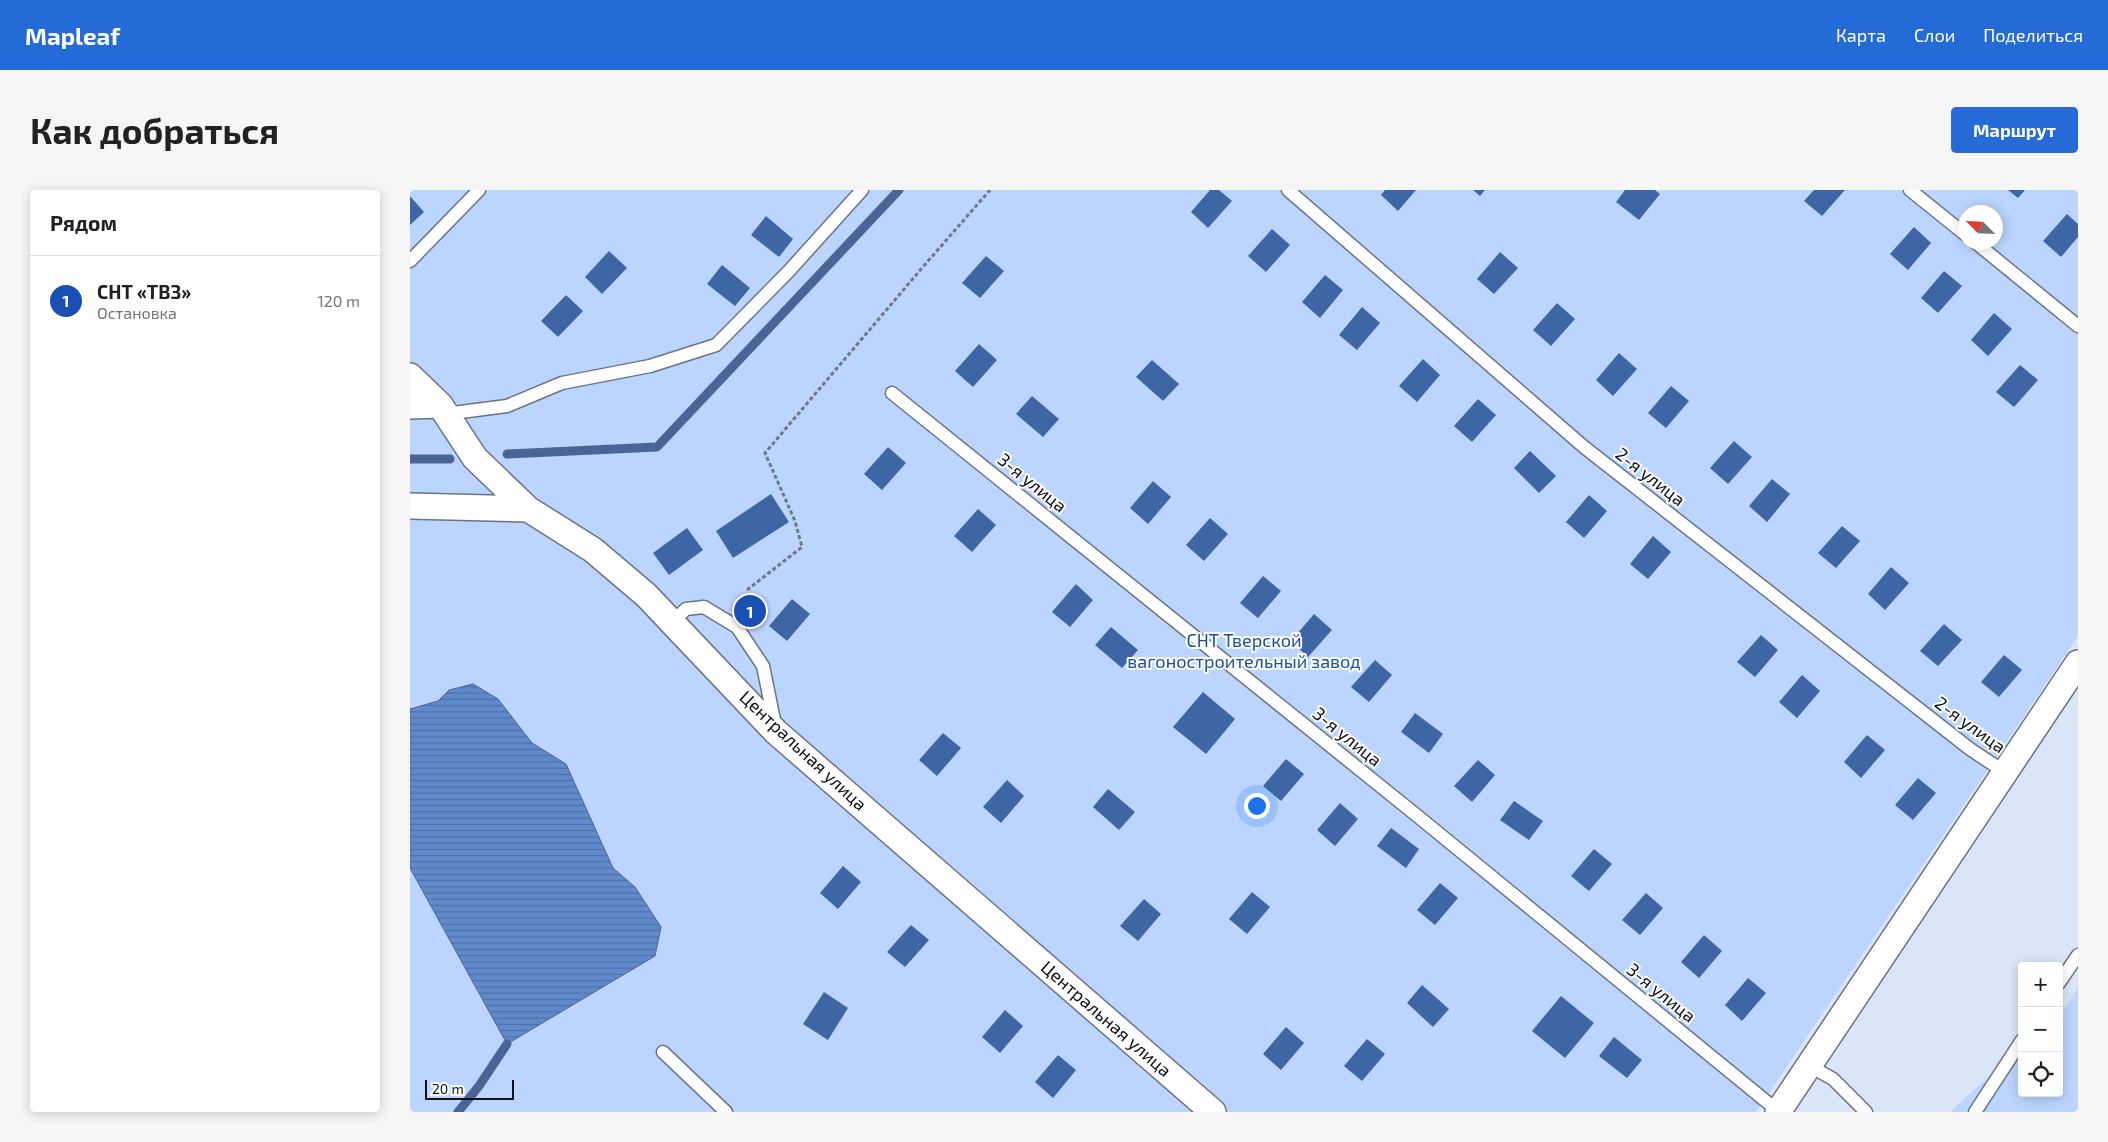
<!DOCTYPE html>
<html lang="ru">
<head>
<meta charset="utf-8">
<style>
	body { margin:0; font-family:"Exo 2",sans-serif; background:#f6f6f6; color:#202124 }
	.controls { position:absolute; right:15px; bottom:15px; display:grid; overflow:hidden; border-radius:5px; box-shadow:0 2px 12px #0003 }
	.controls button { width:45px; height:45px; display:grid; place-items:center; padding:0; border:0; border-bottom:1px solid #e0e0e0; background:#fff; color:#202124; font:25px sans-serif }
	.compass { position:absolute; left:1548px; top:15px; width:45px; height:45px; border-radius:50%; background:#fff; box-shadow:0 2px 12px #0003; rotate:294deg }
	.scale { position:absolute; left:15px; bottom:12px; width:89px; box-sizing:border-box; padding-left:5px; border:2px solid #0c1015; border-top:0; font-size:14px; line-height:18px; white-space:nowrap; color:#0c1015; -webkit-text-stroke:4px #fff; paint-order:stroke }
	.you { position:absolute; left:846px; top:615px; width:18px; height:18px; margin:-12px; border:4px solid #fff; border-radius:50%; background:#1a73e8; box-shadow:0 0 0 8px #1a73e833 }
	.badge { display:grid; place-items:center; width:32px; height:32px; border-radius:50%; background:#256bd7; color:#fff; font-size:16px; font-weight:700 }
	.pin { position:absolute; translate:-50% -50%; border:2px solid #fff; box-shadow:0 1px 5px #0006 }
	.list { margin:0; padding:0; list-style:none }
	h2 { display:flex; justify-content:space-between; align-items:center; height:65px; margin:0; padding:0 20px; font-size:21px }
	h2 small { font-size:16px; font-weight:400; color:#757577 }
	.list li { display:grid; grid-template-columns:32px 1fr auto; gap:15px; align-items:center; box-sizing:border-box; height:90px; padding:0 20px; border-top:1px solid #e0e0e0 }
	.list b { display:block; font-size:19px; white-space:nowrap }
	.list p { margin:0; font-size:16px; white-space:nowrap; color:#757577 }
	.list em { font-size:16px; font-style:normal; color:#757577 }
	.icon { flex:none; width:28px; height:28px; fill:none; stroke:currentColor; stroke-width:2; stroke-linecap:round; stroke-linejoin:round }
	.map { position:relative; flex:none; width:1668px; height:922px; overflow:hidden; border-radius:5px }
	header { display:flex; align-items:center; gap:30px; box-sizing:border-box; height:70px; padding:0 25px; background:#256bd7; color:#fff }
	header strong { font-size:24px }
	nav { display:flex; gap:28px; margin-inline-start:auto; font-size:18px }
	.intro { display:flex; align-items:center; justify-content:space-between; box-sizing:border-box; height:120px; padding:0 30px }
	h1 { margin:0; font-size:35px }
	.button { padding:12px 22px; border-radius:5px; background:#256bd7; color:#fff; font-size:18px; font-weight:700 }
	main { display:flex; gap:30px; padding:0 30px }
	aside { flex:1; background:#fff; border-radius:5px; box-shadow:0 2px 12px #0003 }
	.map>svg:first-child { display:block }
</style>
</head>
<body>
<header>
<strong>Mapleaf</strong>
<nav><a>Карта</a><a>Слои</a><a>Поделиться</a></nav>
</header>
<div class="intro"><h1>Как добраться</h1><a class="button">Маршрут</a></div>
<main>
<aside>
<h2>Рядом<small></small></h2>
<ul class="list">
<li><span class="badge" style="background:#1a4fb4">1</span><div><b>СНТ «ТВЗ»</b><p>Остановка</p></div><em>120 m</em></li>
</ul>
</aside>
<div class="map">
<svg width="1668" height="922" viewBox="0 0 1668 922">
	<defs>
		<pattern id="water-rules" width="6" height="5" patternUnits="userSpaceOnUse" patternTransform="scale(1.25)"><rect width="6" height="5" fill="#618acc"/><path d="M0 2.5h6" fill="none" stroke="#4e6fa4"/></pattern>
	</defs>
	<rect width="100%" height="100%" fill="#dae5f7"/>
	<!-- garden -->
	<path fill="#bbd5fe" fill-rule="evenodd" d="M 0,0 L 1668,0 L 1668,446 L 1346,922 L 0,922 ZM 1556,22 L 1586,22 L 1586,52 L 1556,52 Z
		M 1668,797 L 1668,922 L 1540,922 L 1612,856 L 1612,903 L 1649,903 L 1649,822 L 1657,815 Z"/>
	<!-- water -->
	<path fill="url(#water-rules)" stroke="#486595" d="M 63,494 L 88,509 L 122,553 L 156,574 L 203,678 L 225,697 L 251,737 L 245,766 L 97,854 L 0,678 L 0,519 L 28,511 L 39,500 Z"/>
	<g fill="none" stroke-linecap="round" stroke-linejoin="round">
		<!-- stream -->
		<path stroke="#486595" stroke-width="9" d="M 97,264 L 247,257 L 489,0
			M 0,269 L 40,269
			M 48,922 L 69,896 L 97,854"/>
	</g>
	<!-- building -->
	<path fill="#3f66a4" d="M 800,0 L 809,0 L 822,11 L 798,38 L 781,22 Z
		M 975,0 L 1006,0 L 988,21 L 971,5 Z
		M 1063,0 L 1075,0 L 1070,6 Z
		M 1215,0 L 1245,0 L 1250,4 L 1229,30 L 1206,12 Z
		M 1404,0 L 1435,0 L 1412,26 L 1394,11 Z
		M 1598,0 L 1615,0 L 1608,8 Z
		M 0,6 L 14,22 L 0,35 Z
		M 1657,24 L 1668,34 L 1668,47 L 1651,67 L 1633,51 Z
		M 356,26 L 383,49 L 369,67 L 341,45 Z
		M 1504,37 L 1521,53 L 1498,80 L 1480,64 Z
		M 862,39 L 880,55 L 856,82 L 838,66 Z
		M 199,61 L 217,78 L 192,104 L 175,87 Z
		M 1090,62 L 1108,78 L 1084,104 L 1067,89 Z
		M 576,66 L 594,81 L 570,108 L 552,93 Z
		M 312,75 L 340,98 L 325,116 L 297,94 Z
		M 1534,81 L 1552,96 L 1528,123 L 1511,108 Z
		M 915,85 L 933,100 L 910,128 L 892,112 Z
		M 156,105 L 173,121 L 148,147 L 131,131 Z
		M 1147,113 L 1165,129 L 1141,156 L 1123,140 Z
		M 952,117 L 970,133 L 947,160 L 929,145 Z
		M 1584,123 L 1602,139 L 1578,166 L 1561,150 Z
		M 569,154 L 587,170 L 563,197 L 545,181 Z
		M 1209,163 L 1227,179 L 1203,206 L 1186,190 Z
		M 1013,169 L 1030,185 L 1007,212 L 989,196 Z
		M 742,170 L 769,194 L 753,211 L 726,187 Z
		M 1610,175 L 1628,190 L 1604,217 L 1586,202 Z
		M 1261,196 L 1279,211 L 1256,238 L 1238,223 Z
		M 622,206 L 649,229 L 633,247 L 606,224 Z
		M 1068,209 L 1086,225 L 1062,252 L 1044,236 Z
		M 1324,251 L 1342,267 L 1318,294 L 1300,278 Z
		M 478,257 L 496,273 L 472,300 L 454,284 Z
		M 1120,261 L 1146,286 L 1129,303 L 1104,278 Z
		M 1362,289 L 1380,304 L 1357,332 L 1339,316 Z
		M 743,291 L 761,307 L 738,334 L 720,318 Z
		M 361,304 L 379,332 L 323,368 L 306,341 Z
		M 1179,305 L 1197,321 L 1174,348 L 1156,332 Z
		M 568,319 L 586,335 L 562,362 L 544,346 Z
		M 800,328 L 818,344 L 794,371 L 776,355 Z
		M 1432,336 L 1450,351 L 1426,378 L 1408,363 Z
		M 277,338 L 293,360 L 259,385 L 243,363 Z
		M 1243,346 L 1261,362 L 1238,389 L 1220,374 Z
		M 1481,377 L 1499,393 L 1475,420 L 1458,404 Z
		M 853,386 L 871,401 L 848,428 L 830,413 Z
		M 666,394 L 683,410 L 660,437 L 642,422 Z
		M 382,409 L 400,424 L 377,451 L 359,436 Z
		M 904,424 L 922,440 L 898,467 L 881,451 Z
		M 1534,434 L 1552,450 L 1528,476 L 1510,461 Z
		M 701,437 L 728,460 L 712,478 L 685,455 Z
		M 1351,445 L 1368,460 L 1345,487 L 1327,472 Z
		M 1594,465 L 1612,480 L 1589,507 L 1571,492 Z
		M 965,470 L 982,485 L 959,512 L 941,497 Z
		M 1392,485 L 1410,501 L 1387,528 L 1369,512 Z
		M 793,502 L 825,529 L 796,564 L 763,537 Z
		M 1005,523 L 1033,544 L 1019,563 L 991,542 Z
		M 533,543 L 551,558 L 527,586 L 509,570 Z
		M 1457,545 L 1475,560 L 1451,588 L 1434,572 Z
		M 876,569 L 894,584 L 871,611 L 853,596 Z
		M 1068,570 L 1085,585 L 1062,612 L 1044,596 Z
		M 1508,588 L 1526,603 L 1503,630 L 1485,615 Z
		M 597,590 L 614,606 L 591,633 L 573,617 Z
		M 698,599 L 725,622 L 709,640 L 683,617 Z
		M 1104,611 L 1133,631 L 1119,650 L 1090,630 Z
		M 930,613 L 948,629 L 925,656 L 907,640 Z
		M 981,638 L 1009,659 L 996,678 L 967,656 Z
		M 1184,659 L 1202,674 L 1179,701 L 1161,686 Z
		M 433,676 L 451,692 L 428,719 L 410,703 Z
		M 1030,693 L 1048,708 L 1025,735 L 1007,720 Z
		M 842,702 L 860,717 L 837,744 L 819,729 Z
		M 1236,703 L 1253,718 L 1230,745 L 1212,730 Z
		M 734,709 L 751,724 L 728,751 L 710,736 Z
		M 501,735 L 519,750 L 495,777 L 477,762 Z
		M 1294,745 L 1312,761 L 1289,788 L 1271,772 Z
		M 1338,788 L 1356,803 L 1332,831 L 1315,815 Z
		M 1012,795 L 1039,819 L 1023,837 L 997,813 Z
		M 414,802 L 438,818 L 418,850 L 393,834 Z
		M 1151,806 L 1184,833 L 1155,868 L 1122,841 Z
		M 595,820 L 613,836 L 590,863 L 572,847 Z
		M 876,837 L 894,853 L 871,880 L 853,864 Z
		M 1204,847 L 1232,870 L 1217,888 L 1189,866 Z
		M 957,849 L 975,864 L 952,891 L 934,876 Z
		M 648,865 L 666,880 L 643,908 L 625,892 Z"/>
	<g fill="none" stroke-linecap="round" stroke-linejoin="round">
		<!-- lane casing -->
		<g stroke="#6a7483" stroke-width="15">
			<path id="lane" d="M 878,0 L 1174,257 L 1560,559 L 1596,583
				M 1500,0 L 1556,45
				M 1565,52 L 1668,136
				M 0,71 L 69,0
				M 482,203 L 1005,624 L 1368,921
				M 35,224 L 97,216 L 152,193 L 240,176 L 306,155 L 378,82 L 452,0
				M 262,432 L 276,419 L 294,417 L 327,437 L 353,476 L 365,535
				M 1649,793 L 1668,765
				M 253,862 L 316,922
				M 1398,875 L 1423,889 L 1456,922
				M 1565,922 L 1612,850"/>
		</g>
		<!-- street casing -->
		<g stroke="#6a7483" stroke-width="28">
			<path id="street" d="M 0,186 L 30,215 L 65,268 L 118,319 L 183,360 L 236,405 L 366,542 L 803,922
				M 0,216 L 30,215
				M 0,316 L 118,319
				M 1368,922 L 1668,473"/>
		</g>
		<!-- path -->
		<path stroke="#717884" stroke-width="3" stroke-dasharray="4 2.5" stroke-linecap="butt" d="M 337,400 L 392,357 L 385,331 L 355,263 L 512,78 L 580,0"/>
		<!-- lane -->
		<use href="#lane" stroke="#fff" stroke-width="12"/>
		<!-- street -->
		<use href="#street" stroke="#fff" stroke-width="25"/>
	</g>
	<g text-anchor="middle" stroke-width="4" stroke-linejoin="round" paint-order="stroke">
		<!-- street labels -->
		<g font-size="18" fill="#0c1015" stroke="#fff">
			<text transform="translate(1240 287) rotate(38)" y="6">2-я улица</text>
			<text transform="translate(622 293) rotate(39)" y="6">3-я улица</text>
			<text transform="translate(1560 535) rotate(36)" y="6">2-я улица</text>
			<text transform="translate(937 547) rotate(39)" y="6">3-я улица</text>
			<text transform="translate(393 561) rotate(43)" y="6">Центральная улица</text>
			<text transform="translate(1251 803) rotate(39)" y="6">3-я улица</text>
			<text transform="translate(696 829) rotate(41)" y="6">Центральная улица</text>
		</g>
		<!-- park labels -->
		<g font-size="18" fill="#1a4d9b" stroke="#fff">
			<text x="834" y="457">СНТ Тверской<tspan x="834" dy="21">вагоностроительный завод</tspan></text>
		</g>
	</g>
</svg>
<div class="controls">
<button>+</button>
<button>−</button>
<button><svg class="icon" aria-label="locate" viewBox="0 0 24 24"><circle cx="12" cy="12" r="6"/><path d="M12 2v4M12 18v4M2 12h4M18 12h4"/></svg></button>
</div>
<svg class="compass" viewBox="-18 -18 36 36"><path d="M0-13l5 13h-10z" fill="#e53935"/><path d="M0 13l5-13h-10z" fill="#757577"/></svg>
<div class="scale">20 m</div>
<div class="you"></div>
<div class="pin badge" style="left:340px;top:421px;background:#1a4fb4">1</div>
</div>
</main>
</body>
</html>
